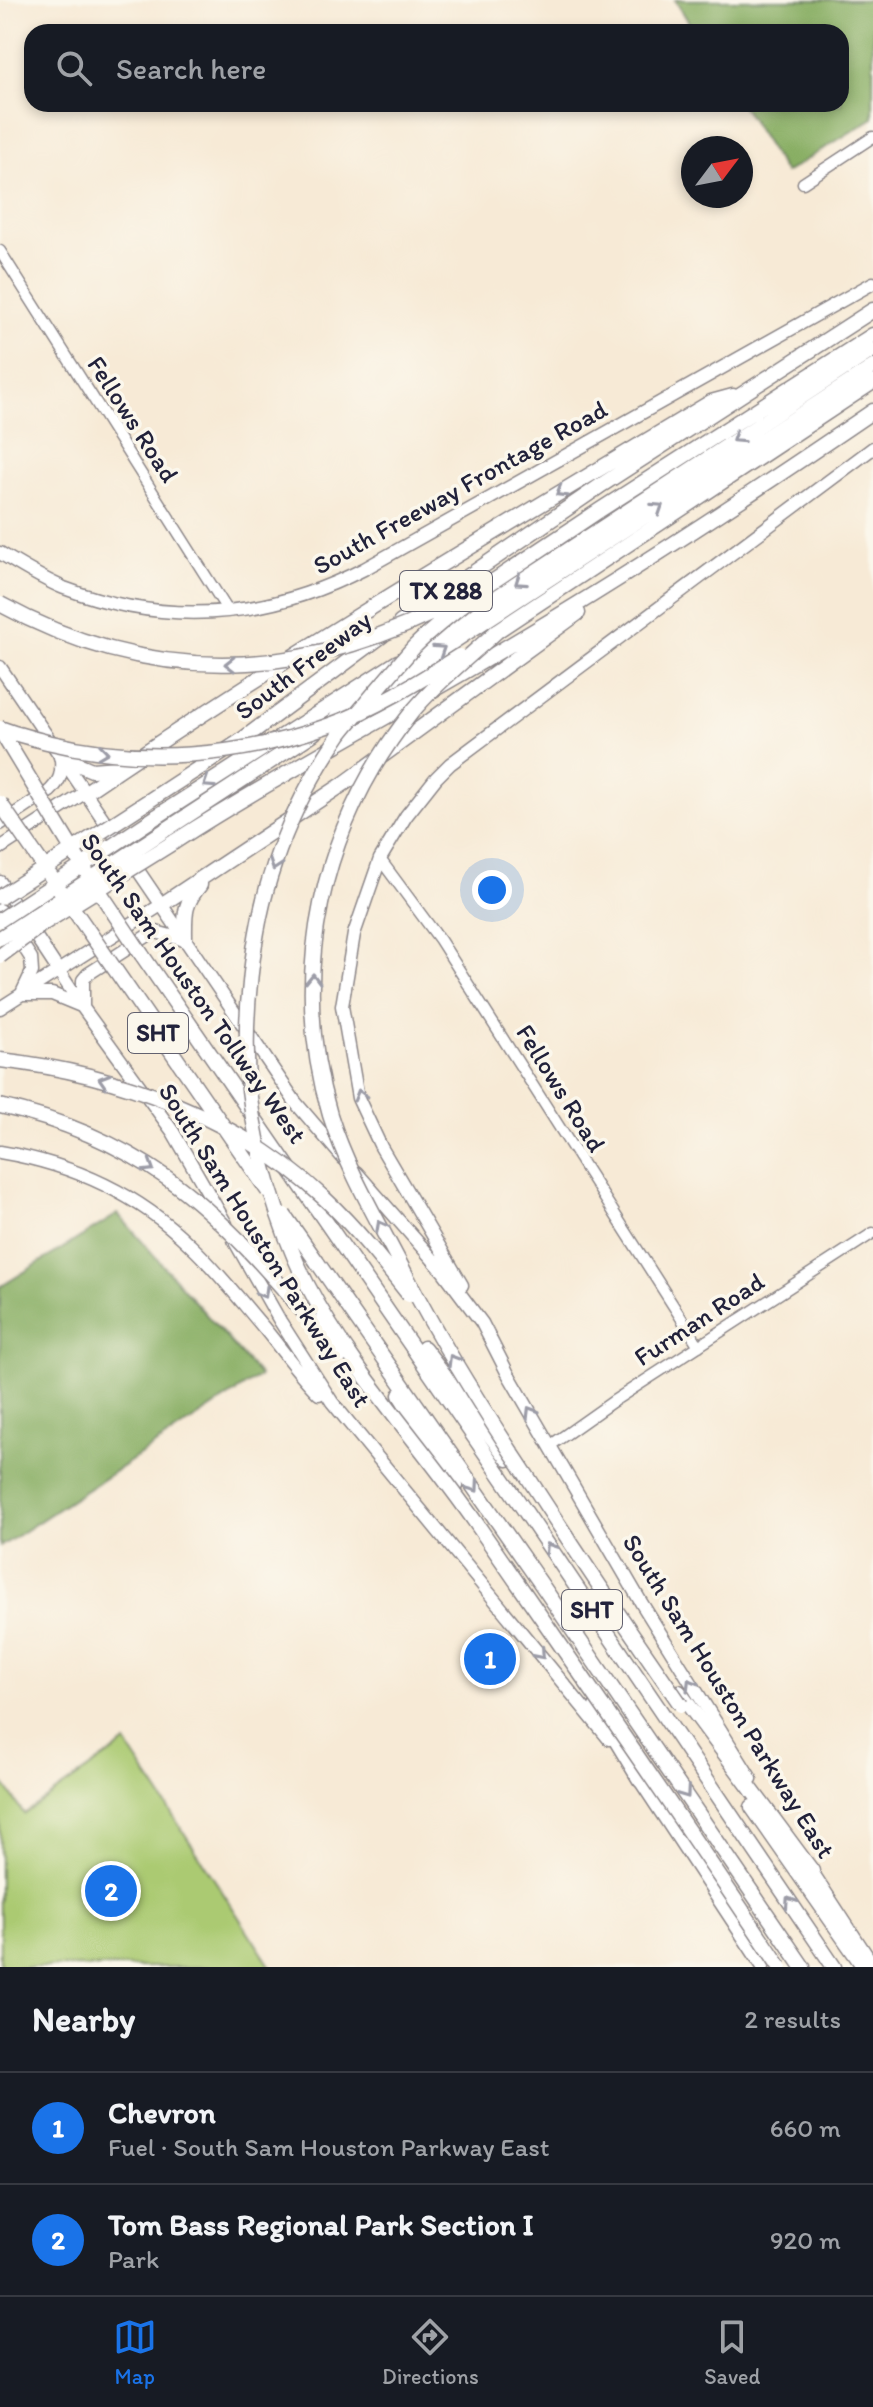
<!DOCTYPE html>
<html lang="en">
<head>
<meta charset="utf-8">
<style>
	body { margin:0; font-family:Itim,sans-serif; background:#20242c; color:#f1f3f6 }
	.compass { position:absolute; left:681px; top:136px; width:72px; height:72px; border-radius:50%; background:#171b24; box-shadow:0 4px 12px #0003; rotate:58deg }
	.you { position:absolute; left:492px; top:890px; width:28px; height:28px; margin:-20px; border:6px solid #fff; border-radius:50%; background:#1a73e8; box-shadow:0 0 0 12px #1a73e833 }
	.badge { display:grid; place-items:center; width:52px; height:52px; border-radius:50%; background:#1a73e8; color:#fff; font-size:26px; font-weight:700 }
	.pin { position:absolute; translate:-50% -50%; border:4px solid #fff; box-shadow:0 2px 8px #0006 }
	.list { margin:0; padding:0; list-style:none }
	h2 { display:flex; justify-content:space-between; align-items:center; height:104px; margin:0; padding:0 32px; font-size:34px }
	h2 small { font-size:26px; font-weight:400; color:#9ea1a6 }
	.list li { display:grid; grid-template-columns:52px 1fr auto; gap:24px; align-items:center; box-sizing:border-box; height:112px; padding:0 32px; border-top:2px solid #363941 }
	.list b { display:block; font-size:30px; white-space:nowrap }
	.list p { margin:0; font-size:26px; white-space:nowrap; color:#9ea1a6 }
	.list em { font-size:26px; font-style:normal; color:#9ea1a6 }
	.icon { flex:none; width:44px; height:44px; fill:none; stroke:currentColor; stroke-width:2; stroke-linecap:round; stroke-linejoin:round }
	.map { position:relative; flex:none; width:873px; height:1967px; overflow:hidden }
	.search { position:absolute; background:#171b24; box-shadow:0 4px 12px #0003; left:24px; right:24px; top:24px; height:88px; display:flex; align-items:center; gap:20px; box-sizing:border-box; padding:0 28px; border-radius:24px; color:#9ea1a6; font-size:30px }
	.sheet { height:328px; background:#171b24 }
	nav { display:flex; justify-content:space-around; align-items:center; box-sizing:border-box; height:112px; border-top:2px solid #363941; background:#171b24; font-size:22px; color:#9ea1a6 }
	nav a { display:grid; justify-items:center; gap:4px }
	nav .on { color:#1a73e8 }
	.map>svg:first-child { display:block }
</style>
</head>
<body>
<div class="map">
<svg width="873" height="1967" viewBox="0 0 873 1967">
	<rect width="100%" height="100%" fill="#fbf7ec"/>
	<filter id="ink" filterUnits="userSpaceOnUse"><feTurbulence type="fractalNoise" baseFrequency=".0125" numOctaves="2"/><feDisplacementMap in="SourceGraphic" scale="16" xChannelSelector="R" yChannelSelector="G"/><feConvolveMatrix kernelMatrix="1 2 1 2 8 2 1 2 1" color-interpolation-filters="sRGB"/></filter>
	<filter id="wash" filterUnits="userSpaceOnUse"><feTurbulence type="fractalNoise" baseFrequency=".006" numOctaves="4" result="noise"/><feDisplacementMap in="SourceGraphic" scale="32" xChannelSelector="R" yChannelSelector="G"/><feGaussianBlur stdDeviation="1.8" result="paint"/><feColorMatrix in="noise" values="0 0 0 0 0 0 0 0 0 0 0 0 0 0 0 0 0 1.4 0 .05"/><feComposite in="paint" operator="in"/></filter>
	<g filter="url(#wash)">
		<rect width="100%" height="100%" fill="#f7ead6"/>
		<!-- green -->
		<path fill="#abca72" stroke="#667656" stroke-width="2" d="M 126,1743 L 271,1967 L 0,1967 L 0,1778 L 24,1814 Z"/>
		<!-- forest -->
		<path fill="#88ae64" stroke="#556850" stroke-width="2" d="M 675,0 L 873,0 L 873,118 L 785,173 L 741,104 L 841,104 L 841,32 L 695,32 Z
			M 118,1214 L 260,1376 L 0,1547 L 0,1287 Z"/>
	</g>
	<g filter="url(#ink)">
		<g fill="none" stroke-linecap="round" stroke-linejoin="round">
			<!-- minor casing -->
			<g stroke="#8c8688" stroke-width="13">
				<path id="minor" d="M 803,183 L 873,137
					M 0,251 L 228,611
					M 380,859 L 440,940 L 699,1346
					M 551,1445 L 612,1402 L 873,1233"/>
			</g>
			<!-- major casing -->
			<g stroke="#8c8688" stroke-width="15">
				<path id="major" d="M 0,553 C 20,565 42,579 64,588 C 167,627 267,619 364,569 L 873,283
					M 0,667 L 296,1103 L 344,1159
					M 0,824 L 50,791 C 61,780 62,773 61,758
					M 0,848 L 86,792
					M 0,882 L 83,1008 L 173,1132 L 226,1224
					M 0,910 L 31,958 L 32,972 L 23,991
					M 22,994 L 52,994 L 81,1006
					M 83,1007 L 83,980 L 88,974 L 147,936 L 156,932 L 185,940
					M 0,1008 L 161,905
					M 0,1152 C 72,1164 138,1194 190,1245 C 217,1270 240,1300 264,1328 C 282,1350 299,1374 319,1394
					M 356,1172 L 443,1271 L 482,1323 L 507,1372 L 642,1604 L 751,1779
					M 234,1240 L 280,1321 L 332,1402 L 609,1739
					M 462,1285 L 381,1147 L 358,1098 L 342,1006 L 354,934 L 380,859 L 406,816 L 436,778 L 450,764 L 873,448
					M 635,1773 L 763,1967
					M 807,1864 L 873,1965"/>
			</g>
			<!-- highway casing -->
			<g stroke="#8c8688" stroke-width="17">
				<path id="highway" d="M 489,584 L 600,510 L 873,335
					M 400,623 L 603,484 L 873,310
					M 497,631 L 873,382
					M 419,648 L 873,350
					M 335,719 L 873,367
					M 61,757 L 92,770 L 117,768
					M 86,792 C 288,654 500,529 711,402 L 733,396
					M 147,802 L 239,742 L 383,635
					M 156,817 L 398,662
					M 164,831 L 314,733
					M 174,842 C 281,773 395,714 505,648 C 630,574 753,493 873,411
					M 161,905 L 345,783 L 578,613
					M 185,940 C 185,915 183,905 200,885
					M 142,955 L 510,1489 L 834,1967
					M 317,1262 L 539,1581 L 803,1967
					M 424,1348 L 508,1459
					M 400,1395 L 456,1486
					M 679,1692 L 812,1871
					M 596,1707 L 640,1780
					M 752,1807 L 864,1967"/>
			</g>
			<!-- minor -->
			<use href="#minor" stroke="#fff" stroke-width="10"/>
			<!-- major -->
			<use href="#major" stroke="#fff" stroke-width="12"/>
			<!-- highway -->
			<use href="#highway" stroke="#fff" stroke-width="14"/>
			<!-- highway-bridge casing -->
			<g stroke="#8c8688" stroke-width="17" stroke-linecap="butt">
				<path id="highway-bridge" d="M 489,584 C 464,604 437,624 414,647 C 398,665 382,684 366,703 C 358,713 348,723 340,734 C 313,773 289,820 274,865 C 252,929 242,1022 249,1090 C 256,1152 279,1229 307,1284 C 352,1372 421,1443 476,1523 C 578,1671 681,1817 780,1967
					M 0,604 C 153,688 308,681 460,599
					M 497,631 C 469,657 437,682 412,712 C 321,826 288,974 330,1115 C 348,1172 380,1224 407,1277 C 443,1347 485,1413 529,1479 C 578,1555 629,1630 681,1705
					M 0,728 C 15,734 31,738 47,742 C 141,765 239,758 330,725 C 373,710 420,681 459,656
					M 0,730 L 81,864 L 142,955
					M 0,803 L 268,1191
					M 0,897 L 147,802
					M 0,920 L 156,817
					M 0,938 L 164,831
					M 0,956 L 44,923 L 174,842
					M 0,1060 C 117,1073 238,1117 325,1199 C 356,1228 383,1262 409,1295
					M 0,1106 C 59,1119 117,1143 167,1178 C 234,1226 287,1293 341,1356
					M 284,1215 L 317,1262"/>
			</g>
			<!-- highway-bridge -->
			<use href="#highway-bridge" stroke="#fff" stroke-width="14"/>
		</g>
		<!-- one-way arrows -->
		<defs><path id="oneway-chevron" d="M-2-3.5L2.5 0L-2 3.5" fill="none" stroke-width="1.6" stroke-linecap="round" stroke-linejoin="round" transform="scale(2)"/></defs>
		<g stroke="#9c9ca7">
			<use href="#oneway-chevron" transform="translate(737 438) rotate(147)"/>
			<use href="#oneway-chevron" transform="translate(561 492) rotate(149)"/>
			<use href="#oneway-chevron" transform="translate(658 508) rotate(-33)"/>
			<use href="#oneway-chevron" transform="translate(520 581) rotate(146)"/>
			<use href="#oneway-chevron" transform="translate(440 650) rotate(-33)"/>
			<use href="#oneway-chevron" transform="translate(230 664) rotate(179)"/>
			<use href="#oneway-chevron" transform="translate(103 752) rotate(7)"/>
			<use href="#oneway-chevron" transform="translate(208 783) rotate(147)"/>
			<use href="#oneway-chevron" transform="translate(275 865) rotate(109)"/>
			<use href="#oneway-chevron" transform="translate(313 979) rotate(-89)"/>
			<use href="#oneway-chevron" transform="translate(104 1080) rotate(-163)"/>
			<use href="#oneway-chevron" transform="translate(360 1095) rotate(-106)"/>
			<use href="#oneway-chevron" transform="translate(149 1167) rotate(32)"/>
			<use href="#oneway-chevron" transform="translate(381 1226) rotate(-118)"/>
			<use href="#oneway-chevron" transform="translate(263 1293) rotate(60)"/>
			<use href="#oneway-chevron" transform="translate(453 1360) rotate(-121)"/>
			<use href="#oneway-chevron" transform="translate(531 1412) rotate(-121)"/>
			<use href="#oneway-chevron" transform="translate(474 1487) rotate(55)"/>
			<use href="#oneway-chevron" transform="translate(550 1548) rotate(-124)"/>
			<use href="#oneway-chevron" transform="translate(540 1654) rotate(49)"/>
			<use href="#oneway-chevron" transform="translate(691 1684) rotate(-121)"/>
			<use href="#oneway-chevron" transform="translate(685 1793) rotate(55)"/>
			<use href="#oneway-chevron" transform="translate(790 1902) rotate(-124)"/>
		</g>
	</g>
	<g text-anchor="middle" stroke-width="7" stroke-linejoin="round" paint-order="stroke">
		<!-- shield labels -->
		<g fill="#fbf7ec" stroke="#636270" stroke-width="2">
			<rect x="400" y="571" width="92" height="40" rx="6"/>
			<rect x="128" y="1013" width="60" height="40" rx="6"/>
			<rect x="562" y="1590" width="60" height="40" rx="6"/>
		</g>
		<g font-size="24" font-weight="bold" fill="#22223b">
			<text x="446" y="599">TX 288</text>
			<text x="158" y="1041">SHT</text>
			<text x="592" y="1618">SHT</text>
		</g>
		<!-- street labels -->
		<g font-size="26" fill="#22223b" stroke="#fbf7ec">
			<text transform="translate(133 419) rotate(57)" y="9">Fellows Road</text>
			<text transform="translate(460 487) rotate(-29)" y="9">South Freeway Frontage Road</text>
			<text transform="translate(303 665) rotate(-37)" y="9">South Freeway</text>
			<text transform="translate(194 988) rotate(55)" y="9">South Sam Houston Tollway West</text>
			<text transform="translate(561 1088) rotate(58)" y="9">Fellows Road</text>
			<text transform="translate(265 1245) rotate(58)" y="9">South Sam Houston Parkway East</text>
			<text transform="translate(699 1319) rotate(-33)" y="9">Furman Road</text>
			<text transform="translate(729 1696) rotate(58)" y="9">South Sam Houston Parkway East</text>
		</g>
	</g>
</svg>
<svg class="compass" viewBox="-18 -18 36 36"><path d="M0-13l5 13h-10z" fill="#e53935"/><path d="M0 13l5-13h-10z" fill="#9ea1a6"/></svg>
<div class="you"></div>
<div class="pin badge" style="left:490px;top:1659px">1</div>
<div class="pin badge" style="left:111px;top:1891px">2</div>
<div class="search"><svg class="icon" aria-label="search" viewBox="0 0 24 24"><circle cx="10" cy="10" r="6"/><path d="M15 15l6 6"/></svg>Search here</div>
</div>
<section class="sheet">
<h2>Nearby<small>2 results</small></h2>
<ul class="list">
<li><span class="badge">1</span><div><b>Chevron</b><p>Fuel · South Sam Houston Parkway East</p></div><em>660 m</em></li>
<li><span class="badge">2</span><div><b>Tom Bass Regional Park Section I</b><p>Park</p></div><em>920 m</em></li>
</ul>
</section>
<nav>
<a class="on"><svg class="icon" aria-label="map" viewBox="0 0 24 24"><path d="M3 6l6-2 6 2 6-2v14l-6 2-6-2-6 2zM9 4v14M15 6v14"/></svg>Map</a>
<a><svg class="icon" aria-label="directions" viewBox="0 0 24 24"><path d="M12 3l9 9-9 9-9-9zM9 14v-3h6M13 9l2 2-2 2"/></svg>Directions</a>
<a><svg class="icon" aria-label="saved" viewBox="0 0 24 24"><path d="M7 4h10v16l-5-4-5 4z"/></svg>Saved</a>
</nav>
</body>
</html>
